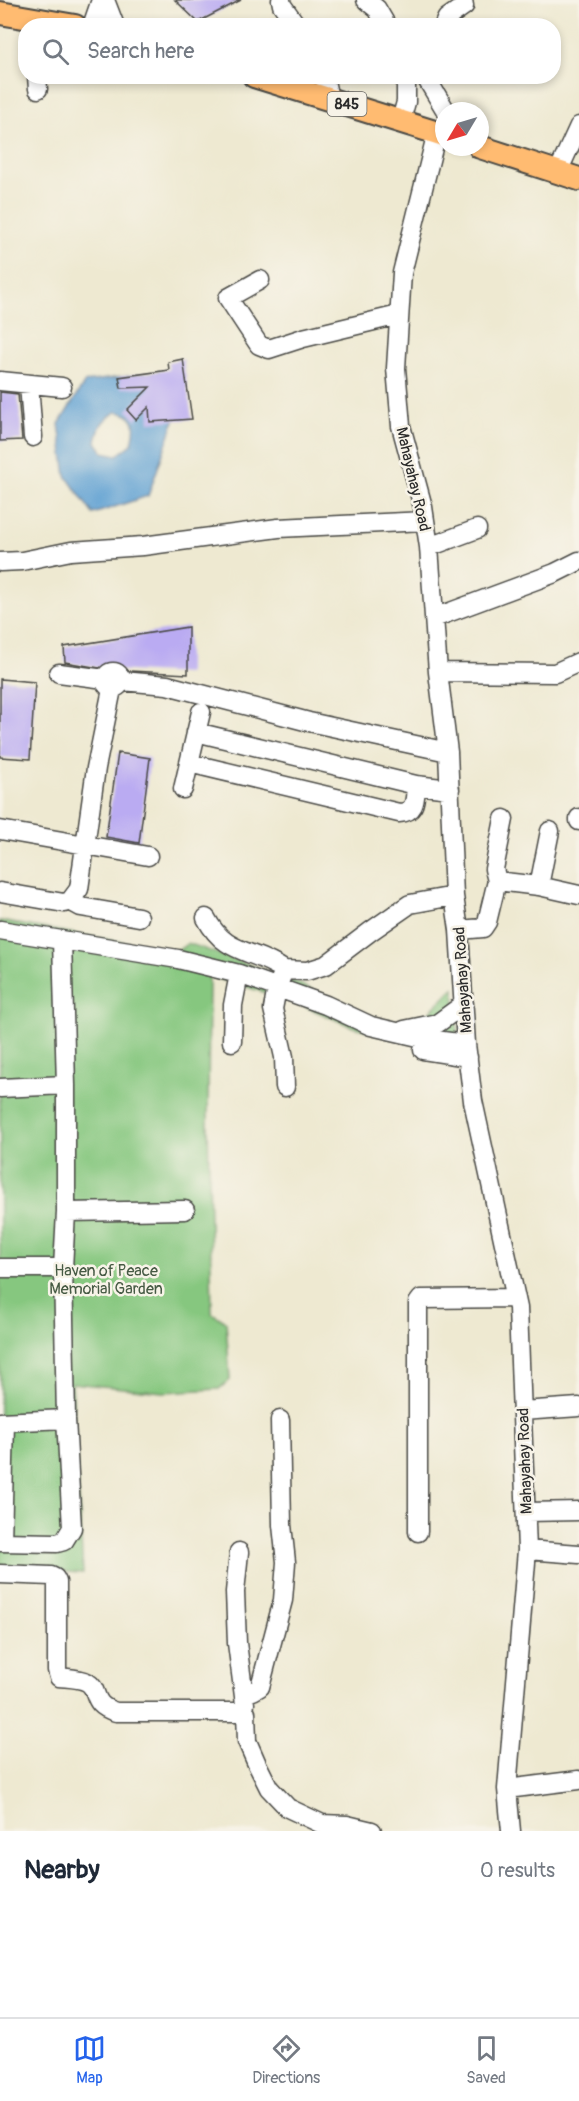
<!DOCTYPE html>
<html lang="en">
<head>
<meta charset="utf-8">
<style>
	body { margin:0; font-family:Pangolin,sans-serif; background:#f2f2f3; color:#1f2937 }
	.compass { position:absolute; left:435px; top:102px; width:54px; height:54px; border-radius:50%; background:#fff; box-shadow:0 3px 9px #0003; rotate:232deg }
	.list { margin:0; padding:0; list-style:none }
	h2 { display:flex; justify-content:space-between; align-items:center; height:78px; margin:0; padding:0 24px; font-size:26px }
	h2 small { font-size:20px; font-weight:400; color:#747a83 }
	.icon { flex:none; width:33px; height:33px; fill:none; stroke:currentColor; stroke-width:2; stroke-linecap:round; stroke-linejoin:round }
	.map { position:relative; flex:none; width:579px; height:1831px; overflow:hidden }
	.search { position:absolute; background:#fff; box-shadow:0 3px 9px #0003; left:18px; right:18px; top:18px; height:66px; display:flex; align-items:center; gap:15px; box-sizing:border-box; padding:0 21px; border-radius:24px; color:#747a83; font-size:22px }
	.sheet { height:186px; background:#fff }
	nav { display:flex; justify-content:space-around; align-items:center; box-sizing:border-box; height:84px; border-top:2px solid #e0e1e3; background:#fff; font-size:16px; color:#747a83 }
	nav a { display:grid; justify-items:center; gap:3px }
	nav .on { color:#2563eb }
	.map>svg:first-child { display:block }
</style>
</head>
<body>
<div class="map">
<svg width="579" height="1831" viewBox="0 0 579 1831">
	<rect width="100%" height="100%" fill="#f7f3e8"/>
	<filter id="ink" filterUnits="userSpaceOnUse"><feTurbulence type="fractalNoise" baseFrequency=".0167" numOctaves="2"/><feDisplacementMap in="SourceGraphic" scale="12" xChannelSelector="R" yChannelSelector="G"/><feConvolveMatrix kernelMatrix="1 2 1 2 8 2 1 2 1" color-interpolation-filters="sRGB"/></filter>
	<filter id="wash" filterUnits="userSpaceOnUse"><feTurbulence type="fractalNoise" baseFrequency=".008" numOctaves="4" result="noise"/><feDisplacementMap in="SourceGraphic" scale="24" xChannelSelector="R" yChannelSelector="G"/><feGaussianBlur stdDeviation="1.35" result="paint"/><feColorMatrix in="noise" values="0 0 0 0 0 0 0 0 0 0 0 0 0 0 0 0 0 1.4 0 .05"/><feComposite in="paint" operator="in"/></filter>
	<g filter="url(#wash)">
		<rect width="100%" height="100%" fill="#eee9d1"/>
		<!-- green -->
		<path fill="#86c77f" stroke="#587955" stroke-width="1.5" d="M 0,921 L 177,951 L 188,943 L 294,981 L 382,1026 L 421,1020 L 454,988 L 459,1051 L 353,1027 L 290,1000 L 209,976 L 208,1124 L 212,1313 L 226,1322 L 230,1380 L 219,1389 L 163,1392 L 72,1383 L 83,1573 L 0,1568 Z"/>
		<!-- water -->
		<path fill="#60a1d3" stroke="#46667f" stroke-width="1.5" fill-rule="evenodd" d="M 159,372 L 164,374 L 174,422 L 148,496 L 93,514 L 66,476 L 59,424 L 85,382 ZM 116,412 C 138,414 136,427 132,444 L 117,455 L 103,452 L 96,442 C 100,425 100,422 116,412 Z"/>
		<g id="blocks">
			<!-- building -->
			<path fill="#baabf2" d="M 175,0 L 241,0 L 198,22 Z
				M 183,359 L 192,419 L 150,422 L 149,407 L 136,420 L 127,410 L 150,387 L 121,388 L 119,377 L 169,370 L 168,362 Z
				M 0,392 L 18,394 L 22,440 L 0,441 Z
				M 188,627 L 188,674 L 111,670 L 65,662 L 64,647 Z
				M 0,679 L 35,682 L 30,759 L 0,757 Z
				M 118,753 L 150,758 L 139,843 L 106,837 Z"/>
		</g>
	</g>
	<g filter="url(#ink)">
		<use href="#blocks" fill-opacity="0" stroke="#484844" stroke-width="1.5"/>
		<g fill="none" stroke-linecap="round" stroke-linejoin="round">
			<!-- minor casing -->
			<g stroke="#484844" stroke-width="21">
				<path id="minor" d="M 105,0 L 115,26
					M 281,0 L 282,5 L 297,26
					M 366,0 L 377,9 L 387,26
					M 92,26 L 101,0
					M 447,26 L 445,22 L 447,18 L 464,6 L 463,0
					M 37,76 L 38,89
					M 324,76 L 329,99
					M 425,76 L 446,111
					M 401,120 L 406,102 L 406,76
					M 437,132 L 402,273 L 396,368 L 401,426 L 423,507 L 429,547 L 438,672 L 448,752 L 454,896 L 459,930 L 466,1044 L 473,1101 L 518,1308 L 527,1550 L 507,1789 L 511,1831
					M 558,172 L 579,126
					M 260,280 L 228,298 L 259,345 L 269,349 L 303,338 L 399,315
					M 0,381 L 62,387
					M 29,384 L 33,437
					M 429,547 L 477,529
					M 0,562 L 22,561 L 71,551 L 143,546 L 278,528 L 425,521
					M 434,618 L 555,573 L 579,561
					M105 680a8 8 0 1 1 16 0a8 8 0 1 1-16 0Z
					M 438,672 L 555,673 L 579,662
					M 59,673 L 105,679
					M 122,681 L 167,685 L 309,722 L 448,752
					M 196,732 L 416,785 L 450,789
					M 189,763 L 399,813 C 416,812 415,800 416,785
					M 183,789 L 201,712
					M 579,818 L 579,821
					M 0,830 L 148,856
					M 497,881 L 539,886 L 579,895
					M 539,886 L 550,831
					M 0,892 L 64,903 L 70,901 L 79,889 L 96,768 L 112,689
					M 70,901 L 81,907 L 139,917
					M 206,918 C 226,956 252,948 284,970
					M 0,930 L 178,959 L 239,974 L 326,1005 L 371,1026 L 427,1039 L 466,1044
					M 459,930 L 483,928 L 487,922 L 497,881 L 494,869 L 504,819
					M 404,1030 L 438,1023 L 464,1004
					M 232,1042 L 233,1005 L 239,974
					M 423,1050 L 468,1057
					M 285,1087 L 284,1057 L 273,1009 L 277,988 L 284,970 L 307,971 L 326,965 L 371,931 L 410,904 L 454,896
					M 0,1088 L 66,1085
					M 66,1212 L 185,1210
					M 0,1268 L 63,1268
					M 522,1411 L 579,1407
					M 0,1422 L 66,1419
					M 526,1512 L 579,1511
					M 418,1532 L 418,1303 L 421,1299 L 516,1298
					M 0,1542 L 57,1543 L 64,1541 L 72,1528 L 66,1419 L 63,1268 L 66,1212 L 66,1085 L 62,940
					M 2,1542 L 5,1422
					M 527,1550 L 579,1554
					M 239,1552 L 235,1592 L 237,1643 L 245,1704
					M 0,1574 L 51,1576 L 55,1578 L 57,1582 L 57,1670 L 59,1677 C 67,1678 80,1678 87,1682 C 101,1690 89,1704 116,1712 L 246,1712 L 247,1741 L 257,1764 L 269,1788 L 288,1808 L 322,1824 L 347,1825 L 372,1831
					M 244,1692 L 253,1691 L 260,1687 L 283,1600 L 286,1562 L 282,1525 L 280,1420
					M 507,1789 L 579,1780"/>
			</g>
			<!-- major casing -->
			<g stroke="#484844" stroke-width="26">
				<path id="major" d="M 0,13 L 75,26
					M 254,76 L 444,135
					M 480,147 L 579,179"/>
			</g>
			<!-- minor -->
			<use href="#minor" stroke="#fff" stroke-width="18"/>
			<!-- major -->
			<use href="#major" stroke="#ffbb71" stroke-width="22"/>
		</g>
	</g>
	<g text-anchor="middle" stroke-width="5" stroke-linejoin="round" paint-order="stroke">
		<!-- shield labels -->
		<rect fill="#f7f3e8" stroke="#686764" stroke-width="1.5" x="327.5" y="92" width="39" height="24" rx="4.5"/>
		<g font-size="15" font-weight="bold" fill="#2b2b2b">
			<text x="347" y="109">845</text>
		</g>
		<!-- street labels -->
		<g font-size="16" fill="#2b2b2b" stroke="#f7f3e8">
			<text transform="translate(414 479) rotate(77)" y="6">Mahayahay Road</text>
			<text transform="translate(462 980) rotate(-94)" y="6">Mahayahay Road</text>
			<text transform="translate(524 1461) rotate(-92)" y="6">Mahayahay Road</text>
		</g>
		<!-- park labels -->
		<g font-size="16" fill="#465a44" stroke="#f7f3e8">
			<text x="106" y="1276">Haven of Peace<tspan x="106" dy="18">Memorial Garden</tspan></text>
		</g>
	</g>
</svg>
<svg class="compass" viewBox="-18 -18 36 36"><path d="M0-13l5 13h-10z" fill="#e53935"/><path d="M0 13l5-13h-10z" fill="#747a83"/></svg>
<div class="search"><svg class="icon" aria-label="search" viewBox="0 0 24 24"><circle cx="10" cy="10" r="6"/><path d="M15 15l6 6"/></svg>Search here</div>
</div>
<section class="sheet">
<h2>Nearby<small>0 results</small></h2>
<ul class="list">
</ul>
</section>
<nav>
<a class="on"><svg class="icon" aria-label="map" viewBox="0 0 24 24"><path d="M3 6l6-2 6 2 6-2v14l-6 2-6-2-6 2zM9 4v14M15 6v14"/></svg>Map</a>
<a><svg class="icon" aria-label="directions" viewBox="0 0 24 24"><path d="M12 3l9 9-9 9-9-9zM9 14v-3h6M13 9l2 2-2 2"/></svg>Directions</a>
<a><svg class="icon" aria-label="saved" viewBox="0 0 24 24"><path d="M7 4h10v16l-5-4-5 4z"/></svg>Saved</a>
</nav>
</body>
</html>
